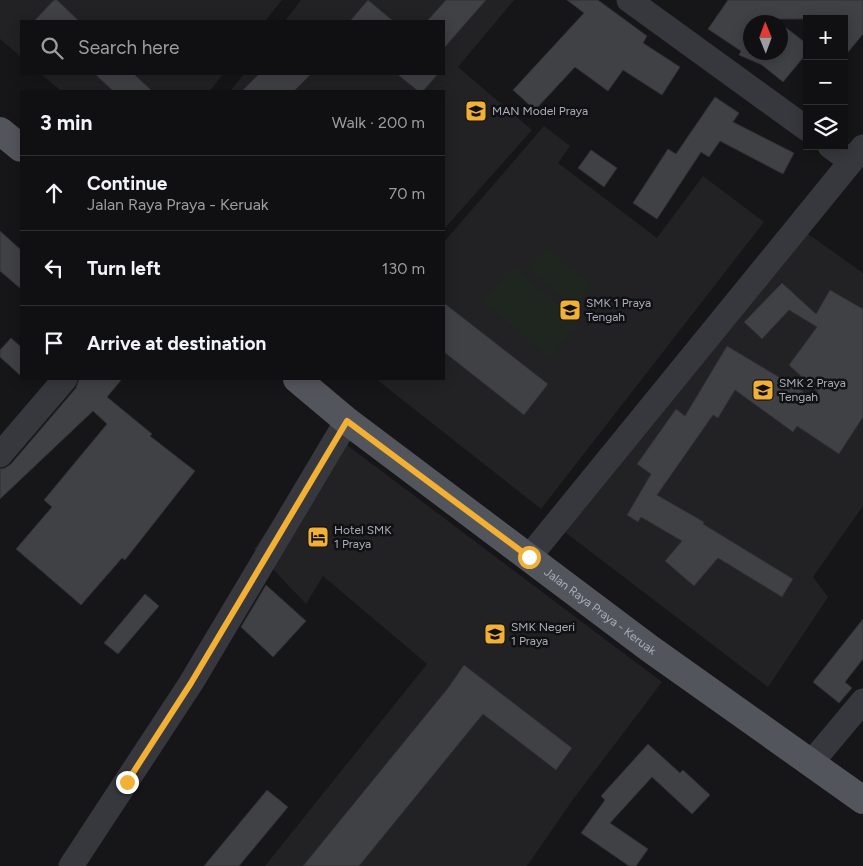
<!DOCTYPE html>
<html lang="en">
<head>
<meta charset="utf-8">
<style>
	body { margin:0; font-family:Figtree,sans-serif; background:#19191b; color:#f1f3f6 }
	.controls { position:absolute; right:15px; top:15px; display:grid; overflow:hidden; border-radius:0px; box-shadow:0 2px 12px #0003 }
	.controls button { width:45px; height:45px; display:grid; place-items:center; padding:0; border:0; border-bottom:1px solid #303032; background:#101012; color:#f1f3f6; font:25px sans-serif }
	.compass { position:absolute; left:743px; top:15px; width:45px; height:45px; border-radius:50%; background:#101012; box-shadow:0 2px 12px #0003; rotate:359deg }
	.stop { position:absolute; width:15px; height:15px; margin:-11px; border:4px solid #f2b134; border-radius:50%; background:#fff }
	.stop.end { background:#f2b134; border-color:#fff; box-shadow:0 1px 5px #0008 }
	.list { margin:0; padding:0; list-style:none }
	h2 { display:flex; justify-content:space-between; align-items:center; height:65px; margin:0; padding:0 20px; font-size:21px }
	h2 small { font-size:16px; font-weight:400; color:#9c9d9f }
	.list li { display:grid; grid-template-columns:32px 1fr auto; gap:15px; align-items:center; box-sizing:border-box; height:75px; padding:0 20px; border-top:1px solid #303032 }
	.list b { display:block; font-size:19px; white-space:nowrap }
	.list p { margin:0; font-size:16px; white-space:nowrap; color:#9c9d9f }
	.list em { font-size:16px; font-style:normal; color:#9c9d9f }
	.icon { flex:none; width:28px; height:28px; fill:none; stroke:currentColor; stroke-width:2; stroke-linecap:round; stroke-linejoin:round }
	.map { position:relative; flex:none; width:863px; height:866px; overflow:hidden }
	.search { position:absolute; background:#101012; box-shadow:0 2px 12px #0003; left:20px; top:20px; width:425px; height:55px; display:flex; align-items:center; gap:12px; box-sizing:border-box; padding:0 18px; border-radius:0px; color:#9c9d9f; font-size:19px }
	.panel { position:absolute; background:#101012; box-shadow:0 2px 12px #0003; left:20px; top:90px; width:425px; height:290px; border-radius:0px }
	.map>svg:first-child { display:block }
</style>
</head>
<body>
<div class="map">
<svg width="863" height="866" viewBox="0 0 863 866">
	<rect width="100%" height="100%" fill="#161618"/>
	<!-- built -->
	<path fill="#222225" d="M 0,0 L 282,0 L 265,21 L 21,21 L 21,57 L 0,39 Z
		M 301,0 L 514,0 L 458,67 L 532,130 L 444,229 L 444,91 L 230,91 L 244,74 L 444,74 L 444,21 L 285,21 Z
		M 41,74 L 223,74 L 210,91 L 61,91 Z
		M 544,126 L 570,146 L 558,163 L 657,238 L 703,176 L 764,222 L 541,509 L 376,379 L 444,379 L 444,242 Z
		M 797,226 L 863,273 L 863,506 L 813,577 L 828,597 L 768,687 L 553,523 Z
		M 335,436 L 662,682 L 574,798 L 527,866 L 265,866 L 427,664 L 323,576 L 306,604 L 254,549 Z"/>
	<!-- green -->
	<path fill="#1e261f" d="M 546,247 L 592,284 L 574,307 L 528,269 Z
		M 513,266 L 579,323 L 549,358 L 482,301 Z"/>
	<!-- building -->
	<path fill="#404145" stroke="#303034" d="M 54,0 L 57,0 L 79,21 L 34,21 Z
		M 368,0 L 393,21 L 350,21 Z
		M 446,0 L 486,0 L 444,48 L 444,21 L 427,21 Z
		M 567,0 L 598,0 L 647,36 L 643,43 L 680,67 L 662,95 L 623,70 L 608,91 L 575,67 L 535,110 L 513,90 L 584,13 Z
		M 728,0 L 863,0 L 863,34 L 844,57 L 844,19 L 775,19 L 780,22 L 750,22 L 750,52 L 780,52 L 780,23 L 807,44 L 807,53 L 783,82 L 762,65 L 739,55 L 741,51 L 708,29 Z
		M 95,74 L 134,74 L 152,91 L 113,91 Z
		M 259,74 L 311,74 L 294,91 L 242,91 Z
		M 397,74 L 438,74 L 423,91 L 418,91 Z
		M 715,97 L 739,113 L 733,122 L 794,153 L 783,174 L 720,141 L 709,157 L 701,152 L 657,219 L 633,203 L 668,149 L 676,154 Z
		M 591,150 L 617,168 L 604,187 L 578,168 Z
		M 0,231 L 21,250 L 21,289 L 0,271 Z
		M 782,283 L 816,314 L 830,290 L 863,309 L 863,417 L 839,454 L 797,426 L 793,432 L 735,390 L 718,418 L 713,415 L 657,495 L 704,522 L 703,524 L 793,579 L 782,597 L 718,558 L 694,586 L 665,561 L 682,541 L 641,517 L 638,522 L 627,515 L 651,474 L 637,464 L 676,409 L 685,416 L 727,346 L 814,398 L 818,392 L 789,365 L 817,327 L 789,310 L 762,339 L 744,322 Z
		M 444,303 L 548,384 L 524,415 L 444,352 Z
		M 11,338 L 21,347 L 21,376 L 0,357 L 0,350 Z
		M 79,379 L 122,379 L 107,397 L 152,434 L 150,436 L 195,471 L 125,560 L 122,558 L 81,605 L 16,549 L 52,507 L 44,500 L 107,424 L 93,411 L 0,499 L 0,469 L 5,468 L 11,464 L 76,388 Z
		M 266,585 L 306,621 L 273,657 L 241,627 Z
		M 145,594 L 159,606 L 118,654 L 104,643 Z
		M 863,619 L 863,659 L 845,682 L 852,688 L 839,703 L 813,682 Z
		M 464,665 L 572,748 L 556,770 L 483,714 L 359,866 L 303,866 L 448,688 Z
		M 648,744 L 680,773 L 683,770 L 710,795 L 692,814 L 652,777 L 610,823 L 648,849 L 636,866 L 629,866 L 581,833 L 605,800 L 601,796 Z
		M 267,790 L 288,807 L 239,866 L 204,866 Z"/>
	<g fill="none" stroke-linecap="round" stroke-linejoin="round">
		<!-- minor -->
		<path stroke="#37383d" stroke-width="25" d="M 629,0 L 807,129
			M 830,146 L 850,161
			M 0,455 L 65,379
			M 529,557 L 863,147
			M 811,763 L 863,701
			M 71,866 L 191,683 L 347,421"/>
		<!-- primary -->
		<g stroke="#53555c" stroke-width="28">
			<path d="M 0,131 L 21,148"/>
			<path id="s1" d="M 297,379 L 347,421 L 649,648 L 863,800"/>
		</g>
	</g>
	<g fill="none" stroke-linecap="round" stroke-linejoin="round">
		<!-- route -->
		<path stroke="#f2b134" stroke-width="6" d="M 127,782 L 191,683 L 347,421 L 529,557"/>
	</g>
	<!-- icons -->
	<defs>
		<g id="school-square" transform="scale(1.125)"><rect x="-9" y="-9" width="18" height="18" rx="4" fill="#f2b134" stroke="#111113"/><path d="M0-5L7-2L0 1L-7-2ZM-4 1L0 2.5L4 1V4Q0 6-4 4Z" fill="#111"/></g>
		<g id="hotel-square" transform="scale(1.125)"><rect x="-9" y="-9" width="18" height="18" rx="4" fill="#f2b134" stroke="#111113"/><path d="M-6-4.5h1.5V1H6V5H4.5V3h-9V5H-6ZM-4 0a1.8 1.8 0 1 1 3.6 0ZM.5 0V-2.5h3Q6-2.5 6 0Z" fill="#111"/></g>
	</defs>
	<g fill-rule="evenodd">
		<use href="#school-square" x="476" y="111"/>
		<use href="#school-square" x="570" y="310"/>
		<use href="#school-square" x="763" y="390"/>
		<use href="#hotel-square" x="318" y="537"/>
		<use href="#school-square" x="495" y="634"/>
	</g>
	<g text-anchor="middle" stroke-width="5" stroke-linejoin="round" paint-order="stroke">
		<!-- poi labels -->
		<g font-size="12" fill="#a8adb8" stroke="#111113" text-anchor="start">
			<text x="492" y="115">MAN Model Praya</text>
			<text x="586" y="307">SMK 1 Praya<tspan x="586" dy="14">Tengah</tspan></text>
			<text x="779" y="387">SMK 2 Praya<tspan x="779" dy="14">Tengah</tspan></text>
			<text x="334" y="534">Hotel SMK<tspan x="334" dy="14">1 Praya</tspan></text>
			<text x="511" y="631">SMK Negeri<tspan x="511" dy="14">1 Praya</tspan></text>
		</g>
		<!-- street labels -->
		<g font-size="12" fill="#a8adb8" stroke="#111113">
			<text dy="4" stroke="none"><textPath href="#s1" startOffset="382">Jalan Raya Praya - Keruak</textPath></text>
		</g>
	</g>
</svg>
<div class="controls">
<button>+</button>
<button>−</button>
<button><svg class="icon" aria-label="layers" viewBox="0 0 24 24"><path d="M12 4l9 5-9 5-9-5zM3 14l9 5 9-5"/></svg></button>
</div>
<svg class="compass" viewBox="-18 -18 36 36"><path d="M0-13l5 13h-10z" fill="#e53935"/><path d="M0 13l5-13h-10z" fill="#9c9d9f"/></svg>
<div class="stop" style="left:529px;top:557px"></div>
<div class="stop end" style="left:127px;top:782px"></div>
<div class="search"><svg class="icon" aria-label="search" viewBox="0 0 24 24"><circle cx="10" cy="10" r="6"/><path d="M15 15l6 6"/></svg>Search here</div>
<section class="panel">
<h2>3 min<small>Walk · 200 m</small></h2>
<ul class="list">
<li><svg class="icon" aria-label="ahead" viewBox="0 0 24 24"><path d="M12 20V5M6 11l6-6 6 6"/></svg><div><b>Continue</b><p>Jalan Raya Praya - Keruak</p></div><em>70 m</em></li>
<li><svg class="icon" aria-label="left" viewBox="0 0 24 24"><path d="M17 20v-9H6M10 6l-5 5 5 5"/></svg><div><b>Turn left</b></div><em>130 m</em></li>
<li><svg class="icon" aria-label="arrive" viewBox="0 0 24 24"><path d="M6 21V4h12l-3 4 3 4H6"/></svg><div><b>Arrive at destination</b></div></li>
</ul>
</section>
</div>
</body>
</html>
